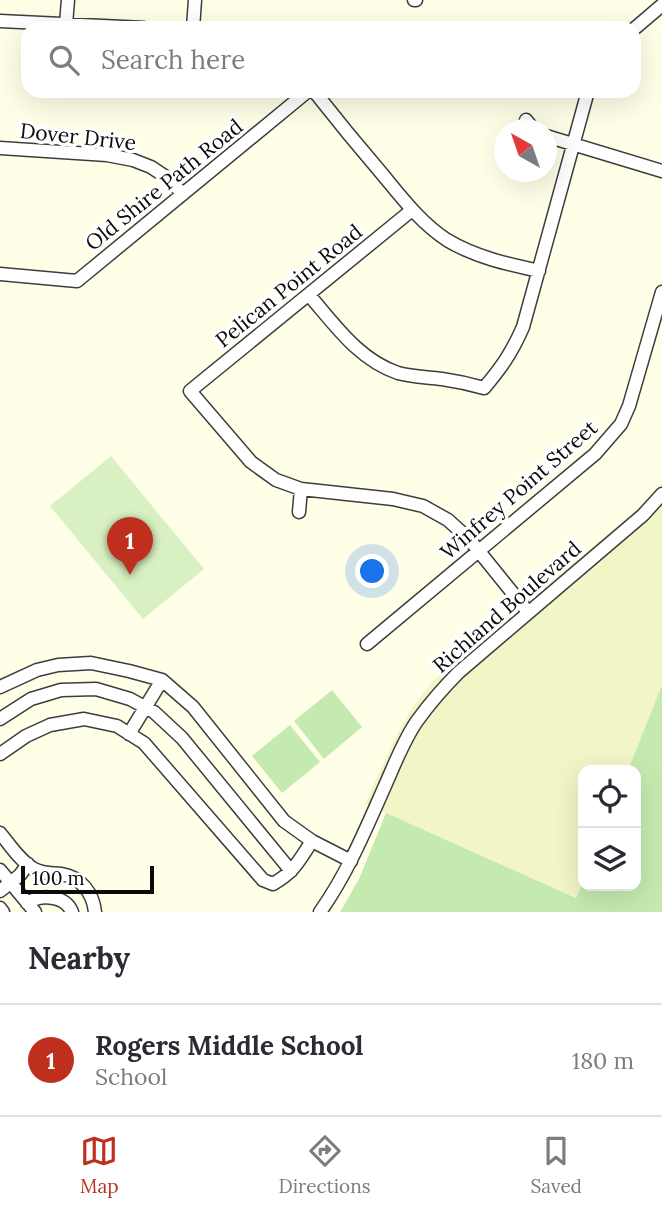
<!DOCTYPE html>
<html lang="en">
<head>
<meta charset="utf-8">
<style>
	body { margin:0; font-family:Lora,serif; background:#f7f7f7; color:#2b2b33 }
	.controls { position:absolute; right:21px; bottom:21px; display:grid; overflow:hidden; border-radius:14px; box-shadow:0 7px 28px #0002 }
	.controls button { width:63px; height:63px; display:grid; place-items:center; padding:0; border:0; border-bottom:2px solid #e1e1e2; background:#fff; color:#2b2b33; font:35px sans-serif }
	.compass { position:absolute; left:494px; top:119px; width:63px; height:63px; border-radius:50%; background:#fff; box-shadow:0 7px 28px #0002; rotate:320deg }
	.scale { position:absolute; left:21px; bottom:18px; width:133px; box-sizing:border-box; padding-left:7px; border:4px solid #0a0a0a; border-top:0; font-size:19px; line-height:24px; white-space:nowrap; color:#0a0a0a; -webkit-text-stroke:5px #fff; paint-order:stroke }
	.you { position:absolute; left:373px; top:572px; width:24px; height:24px; margin:-18px; border:5px solid #fff; border-radius:50%; background:#1a73e8; box-shadow:0 0 0 10px #1a73e833 }
	.badge { display:grid; place-items:center; width:46px; height:46px; border-radius:50%; background:#bf2f1d; color:#fff; font-size:23px; font-weight:700 }
	.pin { position:absolute; translate:-50% -58px; filter:drop-shadow(0 2px 4px #0008) }
	.pin::after { content:''; position:absolute; top:37px; width:24px; height:21px; background:inherit; clip-path:polygon(0 0,100% 0,50% 100%) }
	.list { margin:0; padding:0; list-style:none }
	h2 { display:flex; justify-content:space-between; align-items:center; height:91px; margin:0; padding:0 28px; font-size:30px }
	h2 small { font-size:23px; font-weight:400; color:#7c7c81 }
	.list li { display:grid; grid-template-columns:46px 1fr auto; gap:21px; align-items:center; box-sizing:border-box; height:112px; padding:0 28px; border-top:2px solid #e1e1e2 }
	.list b { display:block; font-size:26px; white-space:nowrap }
	.list p { margin:0; font-size:23px; white-space:nowrap; color:#7c7c81 }
	.list em { font-size:23px; font-style:normal; color:#7c7c81 }
	.icon { flex:none; width:38px; height:38px; fill:none; stroke:currentColor; stroke-width:2; stroke-linecap:round; stroke-linejoin:round }
	.map { position:relative; flex:none; width:662px; height:912px; overflow:hidden }
	.search { position:absolute; background:#fff; box-shadow:0 7px 28px #0002; left:21px; right:21px; top:21px; height:77px; display:flex; align-items:center; gap:18px; box-sizing:border-box; padding:0 24px; border-radius:21px; color:#7c7c81; font-size:26px }
	.sheet { height:203px; background:#fff }
	nav { display:flex; justify-content:space-around; align-items:center; box-sizing:border-box; height:98px; border-top:2px solid #e1e1e2; background:#fff; font-size:19px; color:#7c7c81 }
	nav a { display:grid; justify-items:center; gap:4px }
	nav .on { color:#bf2f1d }
	.map>svg:first-child { display:block }
</style>
</head>
<body>
<div class="map">
<svg width="662" height="912" viewBox="0 0 662 912">
	<rect width="100%" height="100%" fill="#fffee7"/>
	<!-- farmland -->
	<path fill="#f2f5c6" d="M 662,484 L 662,685 L 628,770 L 583,770 L 583,882 L 577,898 L 365,804 L 393,742 L 412,707 L 434,680 L 457,658 L 629,517 Z"/>
	<!-- green -->
	<path fill="#c5eab0" d="M 662,685 L 662,912 L 340,912 L 359,879 L 386,813 L 576,898 L 583,882 L 583,886 L 636,886 L 636,770 L 628,770 Z
		M 332,690 L 362,727 L 324,759 L 294,721 Z
		M 290,725 L 320,762 L 282,793 L 252,756 Z"/>
	<!-- pitch -->
	<path fill="#d9f1c2" d="M 111,456 L 204,569 L 143,619 L 50,506 Z"/>
	<g fill="none" stroke-linecap="round" stroke-linejoin="round">
		<!-- minor casing -->
		<g stroke="#3d3d3d" stroke-width="15">
			<path id="minor" d="M 414,0 L 416,0
				M 0,21 L 144,28
				M 66,24 L 68,0
				M 193,28 L 195,0
				M 634,29 L 662,5
				M 314,91 C 336,119 359,147 383,175 C 402,198 421,223 447,240 C 475,257 507,264 539,271
				M 526,120 L 534,130
				M 546,136 L 662,171
				M 0,148 L 107,155 L 133,160 L 151,167 L 166,177 L 183,194
				M 412,210 L 190,391 L 251,462 L 276,480 L 301,489 L 393,499 L 423,506 L 448,520 L 469,539 L 528,612
				M 0,274 L 77,281 L 308,91
				M 309,295 C 335,325 359,360 398,373 C 412,377 427,377 442,379 C 456,381 470,384 484,388 C 502,367 512,352 523,327 L 588,91
				M 299,512 L 301,489
				M 367,644 L 595,454 L 621,424 L 629,406 L 662,292
				M 0,687 L 37,670 L 58,665 L 91,663 L 129,671 L 162,680 L 193,707 L 284,821 L 312,841
				M 0,719 L 31,699 L 61,690 L 96,689 L 130,699 L 154,712 L 182,738 L 291,871
				M 129,734 L 162,680
				M 0,754 L 26,736 L 50,725 L 84,719 L 117,726 L 144,743 L 263,880 L 273,884 C 294,872 299,861 312,841 L 351,861
				M 0,833 C 10,845 20,861 34,869 C 43,874 52,873 61,874 C 81,877 93,893 95,912
				M 0,870 L 35,912
				M 0,891 L 20,875 L 28,864
				M 27,903 C 41,894 65,895 72,912
				M 0,908 L 3,912
				M 320,912 C 347,874 365,831 384,788 C 394,766 403,741 417,721 C 430,703 444,687 459,672 L 643,515 L 662,494"/>
		</g>
		<!-- minor -->
		<use href="#minor" stroke="#fff" stroke-width="12"/>
	</g>
	<g text-anchor="middle" stroke-width="7" stroke-linejoin="round" paint-order="stroke">
		<!-- street labels -->
		<g font-size="21" fill="#0a0a0a" stroke="#fff">
			<text transform="translate(78 137) rotate(6)" y="7">Dover Drive</text>
			<text transform="translate(164 185) rotate(-39)" y="7">Old Shire Path Road</text>
			<text transform="translate(289 286) rotate(-39)" y="7">Pelican Point Road</text>
			<text transform="translate(519 490) rotate(-41)" y="7">Winfrey Point Street</text>
			<text transform="translate(507 607) rotate(-41)" y="7">Richland Boulevard</text>
		</g>
	</g>
</svg>
<div class="controls">
<button><svg class="icon" aria-label="locate" viewBox="0 0 24 24"><circle cx="12" cy="12" r="6"/><path d="M12 2v4M12 18v4M2 12h4M18 12h4"/></svg></button>
<button><svg class="icon" aria-label="layers" viewBox="0 0 24 24"><path d="M12 4l9 5-9 5-9-5zM3 14l9 5 9-5"/></svg></button>
</div>
<svg class="compass" viewBox="-18 -18 36 36"><path d="M0-13l5 13h-10z" fill="#e53935"/><path d="M0 13l5-13h-10z" fill="#7c7c81"/></svg>
<div class="scale">100 m</div>
<div class="you"></div>
<div class="pin badge" style="left:130px;top:575px">1</div>
<div class="search"><svg class="icon" aria-label="search" viewBox="0 0 24 24"><circle cx="10" cy="10" r="6"/><path d="M15 15l6 6"/></svg>Search here</div>
</div>
<section class="sheet">
<h2>Nearby<small></small></h2>
<ul class="list">
<li><span class="badge">1</span><div><b>Rogers Middle School</b><p>School</p></div><em>180 m</em></li>
</ul>
</section>
<nav>
<a class="on"><svg class="icon" aria-label="map" viewBox="0 0 24 24"><path d="M3 6l6-2 6 2 6-2v14l-6 2-6-2-6 2zM9 4v14M15 6v14"/></svg>Map</a>
<a><svg class="icon" aria-label="directions" viewBox="0 0 24 24"><path d="M12 3l9 9-9 9-9-9zM9 14v-3h6M13 9l2 2-2 2"/></svg>Directions</a>
<a><svg class="icon" aria-label="saved" viewBox="0 0 24 24"><path d="M7 4h10v16l-5-4-5 4z"/></svg>Saved</a>
</nav>
</body>
</html>
